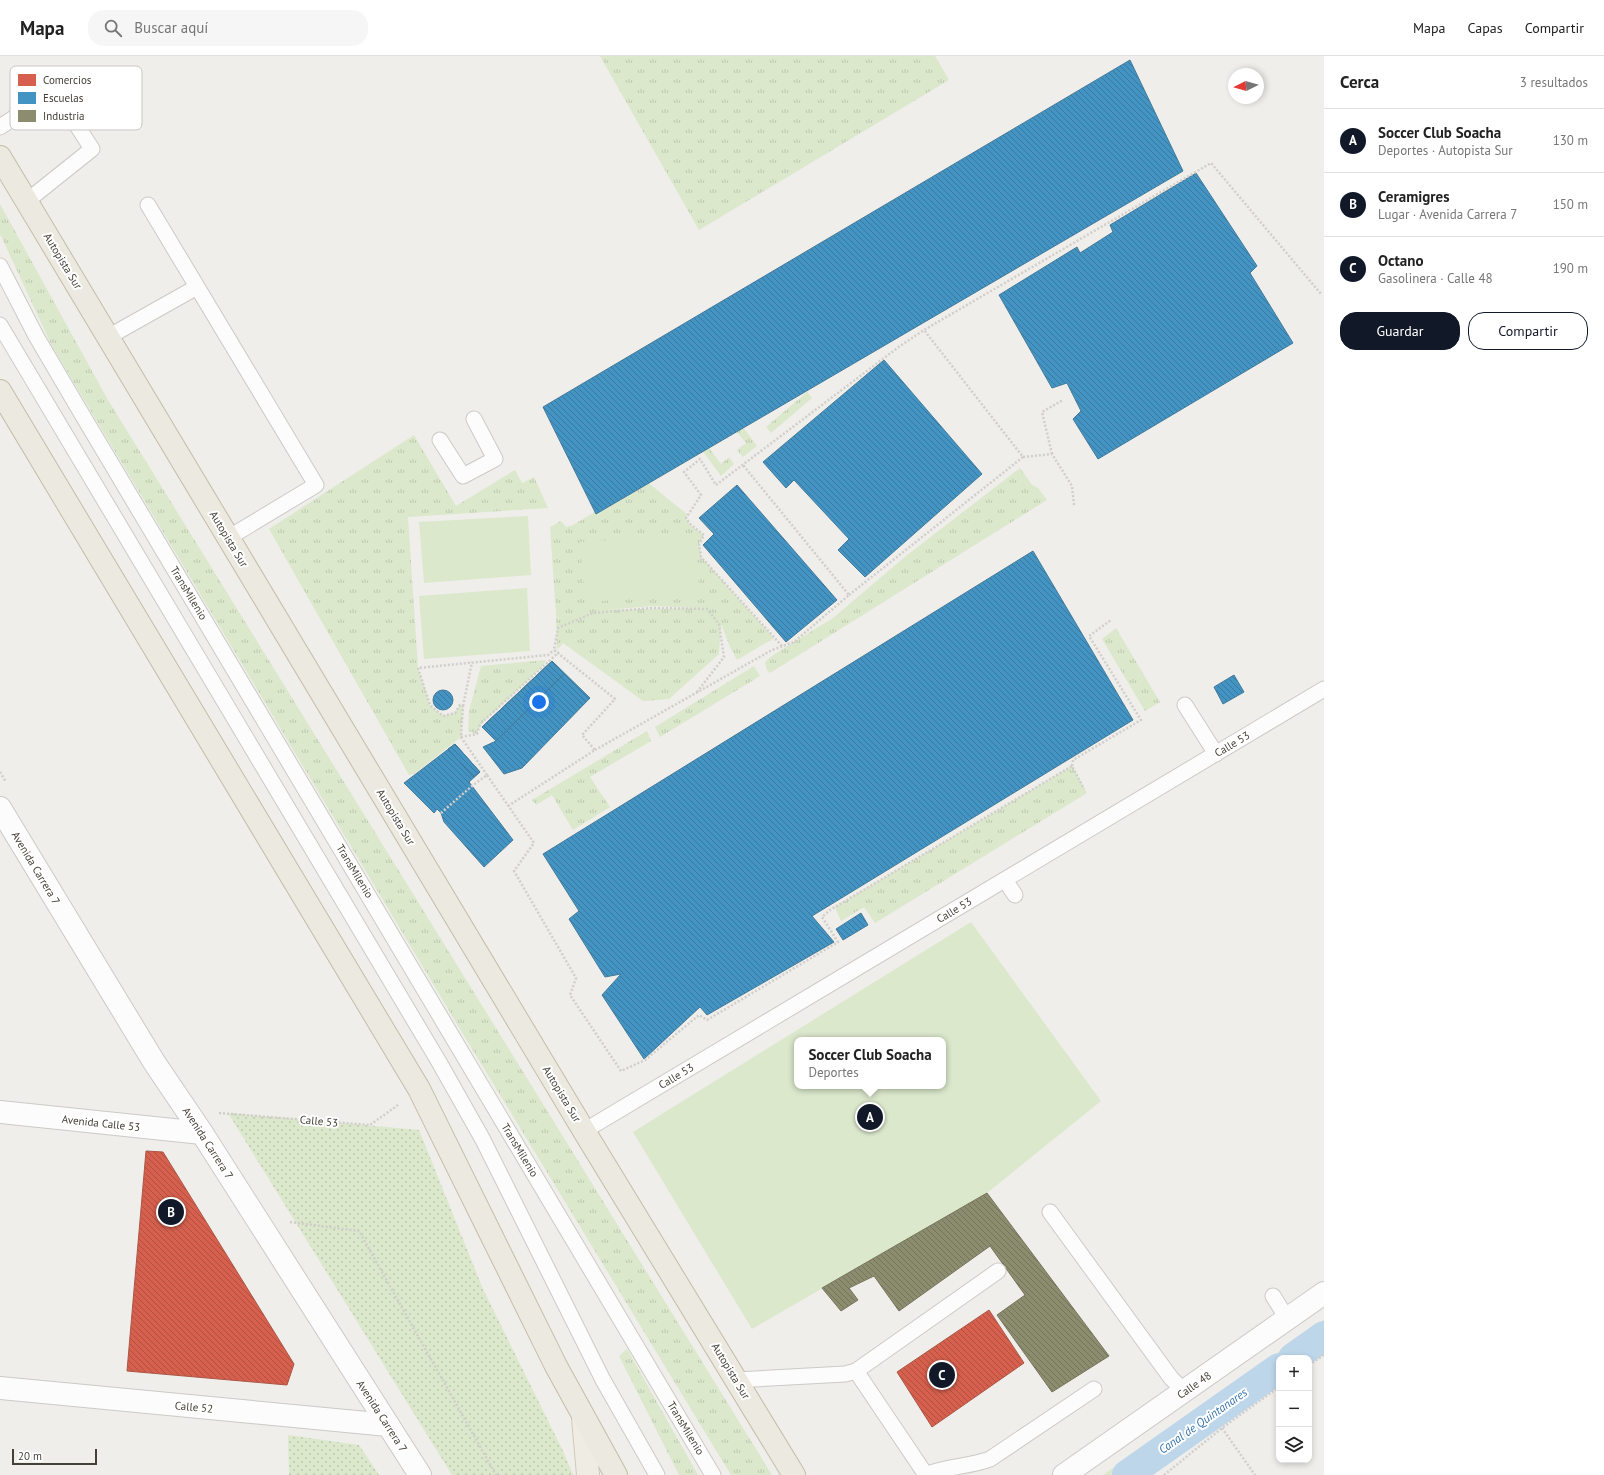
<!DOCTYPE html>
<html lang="es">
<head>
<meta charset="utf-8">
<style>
	body { margin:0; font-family:"PT Sans",sans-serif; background:#f6f6f6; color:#222 }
	.controls { position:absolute; right:12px; bottom:12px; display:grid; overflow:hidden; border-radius:8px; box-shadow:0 2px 6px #0003 }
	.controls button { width:36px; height:36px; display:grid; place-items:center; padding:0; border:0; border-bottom:1px solid #e0e0e0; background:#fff; color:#222; font:20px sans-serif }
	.compass { position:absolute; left:1228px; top:12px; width:36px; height:36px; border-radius:50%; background:#fff; box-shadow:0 2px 6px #0003; rotate:265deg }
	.scale { position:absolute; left:12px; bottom:10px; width:85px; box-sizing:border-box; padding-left:4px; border:2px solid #454037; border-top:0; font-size:11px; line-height:14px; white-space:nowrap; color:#454037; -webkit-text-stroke:3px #fff; paint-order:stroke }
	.you { position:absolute; left:539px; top:646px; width:14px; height:14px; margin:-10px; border:3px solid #fff; border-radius:50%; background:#1a73e8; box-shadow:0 0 0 6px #1a73e833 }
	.badge { display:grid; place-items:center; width:26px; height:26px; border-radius:50%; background:#111827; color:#fff; font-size:13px; font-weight:700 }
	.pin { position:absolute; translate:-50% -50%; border:2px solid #fff; box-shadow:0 1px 4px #0006 }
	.popup { position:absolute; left:794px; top:981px; width:152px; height:52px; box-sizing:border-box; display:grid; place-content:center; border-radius:8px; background:#fff; filter:drop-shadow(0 1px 3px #0005); font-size:13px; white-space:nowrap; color:#767676 }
	.popup b { font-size:15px; color:#222 }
	.popup::after { content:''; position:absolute; left:50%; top:100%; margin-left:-8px; border:8px solid transparent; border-top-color:#fff }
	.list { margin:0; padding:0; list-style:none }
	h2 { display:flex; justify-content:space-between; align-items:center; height:52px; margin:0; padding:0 16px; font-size:17px }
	h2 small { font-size:13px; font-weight:400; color:#767676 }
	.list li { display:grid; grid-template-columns:26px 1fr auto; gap:12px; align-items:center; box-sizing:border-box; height:64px; padding:0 16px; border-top:1px solid #e0e0e0 }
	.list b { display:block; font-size:15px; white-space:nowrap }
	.list p { margin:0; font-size:13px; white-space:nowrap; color:#767676 }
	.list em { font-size:13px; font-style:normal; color:#767676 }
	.actions { display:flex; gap:8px; padding:12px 16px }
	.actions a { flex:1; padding:9px 0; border:1px solid #111827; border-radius:16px; text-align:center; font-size:14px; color:#111827 }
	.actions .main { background:#111827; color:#fff }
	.icon { flex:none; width:22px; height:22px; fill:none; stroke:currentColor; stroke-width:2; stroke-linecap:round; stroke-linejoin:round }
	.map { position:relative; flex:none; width:1324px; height:1419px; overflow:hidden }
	header { display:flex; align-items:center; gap:24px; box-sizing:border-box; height:56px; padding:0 20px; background:#fff; border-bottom:1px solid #e0e0e0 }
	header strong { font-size:19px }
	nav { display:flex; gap:22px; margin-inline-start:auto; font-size:14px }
	.search { width:280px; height:36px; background:#f6f6f6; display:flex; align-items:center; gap:10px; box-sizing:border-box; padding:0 14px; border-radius:16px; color:#767676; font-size:15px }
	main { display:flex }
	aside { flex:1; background:#fff }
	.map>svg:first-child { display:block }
</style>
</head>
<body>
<header>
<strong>Mapa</strong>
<div class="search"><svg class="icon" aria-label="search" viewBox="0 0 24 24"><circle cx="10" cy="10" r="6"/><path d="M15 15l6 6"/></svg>Buscar aquí</div>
<nav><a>Mapa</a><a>Capas</a><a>Compartir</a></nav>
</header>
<main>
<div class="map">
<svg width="1324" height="1419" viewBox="0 0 1324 1419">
	<defs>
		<pattern id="grass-tufts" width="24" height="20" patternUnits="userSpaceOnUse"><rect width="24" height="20" fill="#dbe8cc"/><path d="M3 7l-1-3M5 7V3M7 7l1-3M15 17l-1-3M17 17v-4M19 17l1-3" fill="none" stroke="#bdc8b0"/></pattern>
		<pattern id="park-dots" width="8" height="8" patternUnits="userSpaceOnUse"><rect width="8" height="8" fill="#dbe8cc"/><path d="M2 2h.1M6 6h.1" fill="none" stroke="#bdc8b0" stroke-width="1.8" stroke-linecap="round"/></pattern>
		<pattern id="shops-back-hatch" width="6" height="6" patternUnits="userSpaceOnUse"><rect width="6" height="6" fill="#d6604d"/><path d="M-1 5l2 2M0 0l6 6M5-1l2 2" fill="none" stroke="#af5141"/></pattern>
		<pattern id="schools-back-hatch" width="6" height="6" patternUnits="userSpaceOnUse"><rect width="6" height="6" fill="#4393c3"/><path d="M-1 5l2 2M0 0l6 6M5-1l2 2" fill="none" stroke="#3a799f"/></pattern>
		<pattern id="industry-back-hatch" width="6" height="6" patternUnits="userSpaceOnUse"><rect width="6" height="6" fill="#8c8c6e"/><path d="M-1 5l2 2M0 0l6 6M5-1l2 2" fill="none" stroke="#74745b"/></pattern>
	</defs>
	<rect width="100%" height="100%" fill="#efeeea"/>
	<!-- grass -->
	<path fill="url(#grass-tufts)" fill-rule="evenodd" d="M 600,0 L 935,0 L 949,24 L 699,174 Z
		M 0,148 L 108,344 L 772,1419 L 731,1419 L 463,978 L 52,290 L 0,178 Z
		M 807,336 L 812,342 L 771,377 L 766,371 Z
		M 739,366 L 757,390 L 743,401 L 737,394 L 746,387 L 735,374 L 709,392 L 721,408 L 729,401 L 734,408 L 721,420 L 701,393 Z
		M 414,379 L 456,450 L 515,414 L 522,427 L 534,421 L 548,452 L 408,461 L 418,612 L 430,649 L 443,660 L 455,657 L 460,649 L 463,650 L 461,681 L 414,718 L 409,719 L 269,473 Z
		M 1020,412 L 1032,429 L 1038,432 L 1047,444 L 770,617 L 767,614 L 765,606 L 773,599 L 833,562 L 906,500 Z
		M 646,425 L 688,459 L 686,462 L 690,469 L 704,479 L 699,487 L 701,501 L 774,582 L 737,604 L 730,591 L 721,568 L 719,598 L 669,643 L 643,645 L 563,587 L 557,594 L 556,559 L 550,471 L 561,465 L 566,471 L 573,469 ZM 652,550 L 696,552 L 606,554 Z
		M 1116,572 L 1160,646 L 1145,655 L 1102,583 Z
		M 546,604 L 541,612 L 481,668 L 477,678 L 468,675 L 469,655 L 481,610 Z
		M 754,610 L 760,620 L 660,681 L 655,671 Z
		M 647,675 L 651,685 L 590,721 L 610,751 L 573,774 L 552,739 L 536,749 L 532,744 Z
		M 1072,710 L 1087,737 L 875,867 L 864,851 L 841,865 L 835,851 Z
		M 1324,1264 L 1324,1290 L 1308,1302 L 1279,1302 L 1279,1323 L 1146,1419 L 1103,1419 Z
		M 627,1293 L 698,1419 L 679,1419 L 619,1300 Z"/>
	<!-- park -->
	<path fill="url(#park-dots)" d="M 228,1057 L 419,1074 L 483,1233 L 563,1395 L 573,1419 L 452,1419 Z
		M 288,1379 L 359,1389 L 379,1419 L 289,1419 Z"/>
	<!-- pitch -->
	<path fill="#dbe8cc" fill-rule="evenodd" d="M 528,460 L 531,519 L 424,527 L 419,466 Z
		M 693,478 L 700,539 L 585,546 L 580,486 Z
		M 527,532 L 530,595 L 424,603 L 419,540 Z
		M 971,866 L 1101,1045 L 987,1137 L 752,1273 L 633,1076 ZM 797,984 L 943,984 L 943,1030 L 797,1030 Z"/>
	<!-- shops -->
	<path fill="url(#shops-back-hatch)" stroke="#aa5646" d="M 146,1095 L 163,1096 L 294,1308 L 287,1329 L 127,1315 Z
		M 989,1254 L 1024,1307 L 932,1371 L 897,1316 Z"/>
	<!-- schools -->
	<path fill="url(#schools-back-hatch)" stroke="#447a99" d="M 1130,4 L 1183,115 L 596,458 L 543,351 Z
		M 1196,117 L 1257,210 L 1250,217 L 1293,287 L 1098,403 L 1073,363 L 1081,355 L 1067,327 L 1052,332 L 999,239 L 1077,191 L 1080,197 L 1113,176 L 1110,169 Z
		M 884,304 L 982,418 L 865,521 L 838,494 L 849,483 L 794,424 L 786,432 L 763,406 Z
		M 737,429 L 837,544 L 786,586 L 703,489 L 714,478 L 699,462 Z
		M 1033,495 L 1133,664 L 812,860 L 834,886 L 707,959 L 700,951 L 644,1003 L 602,939 L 621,918 L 605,921 L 569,863 L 579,855 L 543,798 Z
		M 552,605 L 590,642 L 522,712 L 504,718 L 483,691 L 496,685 L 482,671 Z
		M 552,605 L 564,618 L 496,685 L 482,671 Z
		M 1234,619 L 1244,636 L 1223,648 L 1214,631 Z
		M433 644a10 10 0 1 1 20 0a10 10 0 1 1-20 0Z
		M 455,688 L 480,716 L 469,726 L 513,784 L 484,811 L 444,766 L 441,757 L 437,753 L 434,757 L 404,727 Z
		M 455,688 L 480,716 L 473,721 L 448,693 Z
		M 861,857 L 868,869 L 843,884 L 836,873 Z"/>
	<!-- industry -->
	<path fill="url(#industry-back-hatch)" stroke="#77755e" d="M 987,1137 L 1109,1300 L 1052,1336 L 997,1259 L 1025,1239 L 990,1190 L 899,1255 L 874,1220 L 849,1232 L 858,1244 L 841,1255 L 822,1232 Z"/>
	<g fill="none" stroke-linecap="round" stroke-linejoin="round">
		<!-- canal -->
		<path stroke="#bdd6ea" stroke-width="30" d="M 1293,1302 L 1324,1280
			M 1127,1419 L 1279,1312"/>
		<!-- service casing -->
		<g stroke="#cccac6" stroke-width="17">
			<path id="service" d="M 0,71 L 55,35 L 92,93 L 27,145
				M 148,149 L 316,429 L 228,482
				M 0,210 L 36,280 L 80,355 L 713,1419
				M 0,269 L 439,1006 L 483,1084 L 603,1324 L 657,1419
				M 108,281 L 197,231
				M 440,384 L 463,420 L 495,403 L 474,363
				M 1185,649 L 1216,698
				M 1005,824 L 1015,839
				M 584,1075 L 1324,633
				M 1050,1156 L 1171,1322 L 1185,1336
				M 1273,1240 L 1288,1264
				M 856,1315 L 926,1419
				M 736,1324 L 845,1318 L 856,1315 L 998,1215
				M 925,1419 C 945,1410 969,1411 990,1403 L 1094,1333"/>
		</g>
		<!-- minor casing -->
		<g stroke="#cccac6" stroke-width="24">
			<path id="minor" d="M 0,1332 L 388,1369
				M 1064,1419 L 1324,1237"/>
		</g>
		<!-- tertiary casing -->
		<g stroke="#cccac6" stroke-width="24">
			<path id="tertiary" d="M 0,752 L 154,1006 L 202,1077 L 420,1419
				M 0,1056 L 202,1077"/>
		</g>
		<!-- primary casing -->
		<g stroke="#d0cab8" stroke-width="24">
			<path id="primary" d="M 583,1362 L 588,1419"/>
		</g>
		<!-- trunk casing -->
		<g stroke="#c5bca7" stroke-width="24">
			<path id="trunk" d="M 0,101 L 584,1075 L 794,1419
				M 0,335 L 419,1033 L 556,1310 L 616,1419"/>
		</g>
		<!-- path -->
		<path stroke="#d1cecb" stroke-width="2.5" stroke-dasharray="2 2" stroke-linecap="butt" d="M 1052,398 L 1042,356 L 1063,344
			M 1023,401 L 1052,398 L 1072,430 L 1074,449
			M 849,539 L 1023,401 L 924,274
			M 782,590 L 701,501 L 699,488 L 704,479 L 691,469 L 686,462 L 701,439 L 684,416 L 700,403 L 716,429 L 900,290 L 924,274 L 1211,107 L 1321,238
			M 463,650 L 472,606
			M 461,681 L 477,678 L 480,668 L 559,596
			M 595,694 L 772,594 L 794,586 L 849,539 L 743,409
			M 1072,710 L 1073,704 L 1141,664 L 1089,580 L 1111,564
			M 0,716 L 6,726
			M 487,719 L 461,681 L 463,650 L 460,649 L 455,657 L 443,660 L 430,649 L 418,612 L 548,599 L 554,594
			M 508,750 L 595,694 L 582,679 L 615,643 L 554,594 L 558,572 L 593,557 L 652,552 L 707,553 L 719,568 L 724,601 L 697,636
			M 441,757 L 472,730 L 487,719 L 534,787 L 514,815 L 576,922 L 570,939 L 621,1015 L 645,1004 L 699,959 L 707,964 L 838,886 L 822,861 L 830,854 L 1072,710 L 1084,733
			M 219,1057 L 370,1069 L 398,1049
			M 290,1166 L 359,1175 L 496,1419
			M 1309,1309 L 1324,1299
			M 1222,1372 L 1255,1419
			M 1164,1419 L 1222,1372 L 1279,1331"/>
		<!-- service -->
		<use href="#service" stroke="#fdfcfc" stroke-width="15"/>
		<!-- minor -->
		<use href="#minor" stroke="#fdfcfc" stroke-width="22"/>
		<!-- tertiary -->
		<use href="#tertiary" stroke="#fdfcfc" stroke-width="22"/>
		<!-- primary -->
		<use href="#primary" stroke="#efece4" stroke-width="22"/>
		<!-- trunk -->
		<use href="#trunk" stroke="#ece9e0" stroke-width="22"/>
	</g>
	<g text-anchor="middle" stroke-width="4" stroke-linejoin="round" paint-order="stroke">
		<!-- street labels -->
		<g font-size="11" fill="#454037" stroke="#fff">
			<text transform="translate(63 205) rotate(59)" y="4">Autopista Sur</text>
			<text transform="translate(229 483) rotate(59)" y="4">Autopista Sur</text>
			<text transform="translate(189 537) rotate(59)" y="4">TransMilenio</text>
			<text transform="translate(1232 688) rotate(-31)" y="4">Calle 53</text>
			<text transform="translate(396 761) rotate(59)" y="4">Autopista Sur</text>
			<text transform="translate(36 812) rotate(59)" y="4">Avenida Carrera 7</text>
			<text transform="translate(355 815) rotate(59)" y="4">TransMilenio</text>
			<text transform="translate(954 854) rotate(-31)" y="4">Calle 53</text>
			<text transform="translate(676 1020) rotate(-31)" y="4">Calle 53</text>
			<text transform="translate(562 1038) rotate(59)" y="4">Autopista Sur</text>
			<text transform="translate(319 1065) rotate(5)" y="4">Calle 53</text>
			<text transform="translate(101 1067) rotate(6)" y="4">Avenida Calle 53</text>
			<text transform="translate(208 1087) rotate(57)" y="4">Avenida Carrera 7</text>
			<text transform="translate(520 1094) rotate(59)" y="4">TransMilenio</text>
			<text transform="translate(731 1315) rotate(59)" y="4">Autopista Sur</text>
			<text transform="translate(1194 1329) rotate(-35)" y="4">Calle 48</text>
			<text transform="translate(194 1351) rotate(5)" y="4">Calle 52</text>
			<text transform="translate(382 1360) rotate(57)" y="4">Avenida Carrera 7</text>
			<text transform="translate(686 1372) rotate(59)" y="4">TransMilenio</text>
		</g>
		<!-- water labels -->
		<g font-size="12" font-style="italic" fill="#3873a8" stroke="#fff">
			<text transform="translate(1203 1365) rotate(-35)" y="4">Canal de Quintanares</text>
		</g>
	</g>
	<!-- legend -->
	<rect x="10" y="10" width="132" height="64" rx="6" fill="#fff" stroke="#c7c6c3" stroke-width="1"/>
	<rect x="18" y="18" width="18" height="12" fill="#d6604d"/>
	<rect x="18" y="36" width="18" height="12" fill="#4393c3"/>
	<rect x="18" y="54" width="18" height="12" fill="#8c8c6e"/>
	<g font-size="11" fill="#454037">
		<text x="43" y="28">Comercios</text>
		<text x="43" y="46">Escuelas</text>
		<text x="43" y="64">Industria</text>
	</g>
</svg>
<div class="controls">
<button>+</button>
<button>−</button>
<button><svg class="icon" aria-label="layers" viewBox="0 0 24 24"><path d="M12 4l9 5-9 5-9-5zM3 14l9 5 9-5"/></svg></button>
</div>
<svg class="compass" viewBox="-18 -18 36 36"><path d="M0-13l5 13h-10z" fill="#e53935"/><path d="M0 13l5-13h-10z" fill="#767676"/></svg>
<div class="scale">20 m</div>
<div class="you"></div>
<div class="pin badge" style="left:870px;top:1061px">A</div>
<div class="popup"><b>Soccer Club Soacha</b>Deportes</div>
<div class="pin badge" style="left:171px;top:1156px">B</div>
<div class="pin badge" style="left:942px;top:1319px">C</div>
</div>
<aside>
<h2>Cerca<small>3 resultados</small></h2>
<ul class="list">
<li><span class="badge">A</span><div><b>Soccer Club Soacha</b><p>Deportes · Autopista Sur</p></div><em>130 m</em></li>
<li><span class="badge">B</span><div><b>Ceramigres</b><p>Lugar · Avenida Carrera 7</p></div><em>150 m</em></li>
<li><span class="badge">C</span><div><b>Octano</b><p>Gasolinera · Calle 48</p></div><em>190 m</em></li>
</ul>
<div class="actions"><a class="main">Guardar</a><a>Compartir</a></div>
</aside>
</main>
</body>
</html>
